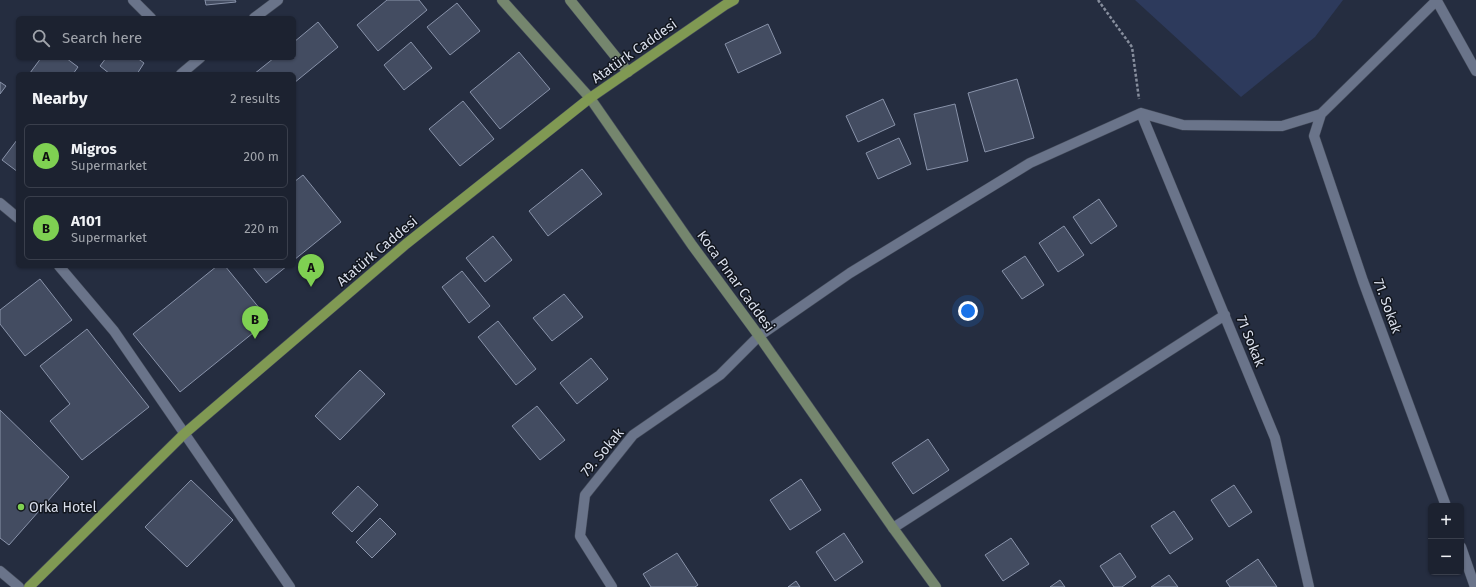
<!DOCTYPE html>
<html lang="en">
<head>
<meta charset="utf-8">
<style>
	body { margin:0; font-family:"Fira Sans",sans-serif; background:#252a38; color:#f1f3f6 }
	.controls { position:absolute; right:12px; bottom:12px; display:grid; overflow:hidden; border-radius:6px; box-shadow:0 1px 3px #0004 }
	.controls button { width:36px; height:36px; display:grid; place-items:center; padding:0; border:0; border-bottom:1px solid #3a3f4c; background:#1c2230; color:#f1f3f6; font:20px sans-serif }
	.you { position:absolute; left:968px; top:311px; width:14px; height:14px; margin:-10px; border:3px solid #fff; border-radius:50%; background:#1a73e8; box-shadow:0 0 0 6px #1a73e833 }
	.badge { display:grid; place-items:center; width:26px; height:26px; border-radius:50%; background:#7fd052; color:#111; font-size:13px; font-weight:700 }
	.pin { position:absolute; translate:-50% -33px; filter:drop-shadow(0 1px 2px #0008) }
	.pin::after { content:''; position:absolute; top:21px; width:14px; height:12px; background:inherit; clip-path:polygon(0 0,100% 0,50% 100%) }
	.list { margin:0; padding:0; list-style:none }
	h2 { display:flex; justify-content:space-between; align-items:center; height:52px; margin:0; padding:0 16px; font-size:17px }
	h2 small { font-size:13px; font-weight:400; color:#a0a4ab }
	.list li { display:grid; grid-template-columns:26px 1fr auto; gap:12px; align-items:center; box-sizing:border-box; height:64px; margin:0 8px 8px; padding:0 8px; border:1px solid #3a3f4c; border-radius:6px }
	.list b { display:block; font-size:15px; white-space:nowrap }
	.list p { margin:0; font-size:13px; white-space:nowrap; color:#a0a4ab }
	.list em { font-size:13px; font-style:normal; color:#a0a4ab }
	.icon { flex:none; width:22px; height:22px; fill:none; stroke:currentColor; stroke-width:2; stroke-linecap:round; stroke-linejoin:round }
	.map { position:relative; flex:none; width:1476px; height:587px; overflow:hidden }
	.search { position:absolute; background:#1c2230; box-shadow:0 1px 3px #0004; left:16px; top:16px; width:280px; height:44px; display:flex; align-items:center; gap:10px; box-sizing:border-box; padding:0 14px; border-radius:6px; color:#a0a4ab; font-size:15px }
	.panel { position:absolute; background:#1c2230; box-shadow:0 1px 3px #0004; left:16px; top:72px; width:280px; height:196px; border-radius:6px }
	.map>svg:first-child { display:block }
</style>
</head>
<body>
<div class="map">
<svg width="1476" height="587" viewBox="0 0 1476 587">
	<rect width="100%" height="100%" fill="#252d40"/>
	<!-- green -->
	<path fill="#2d3a5c" d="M 1135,0 L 1343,0 L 1315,37 L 1241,97 Z"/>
	<!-- building -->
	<path fill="#434c61" stroke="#8993aa" d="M 205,0 L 235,0 L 236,2 L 206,5 Z
		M 387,0 L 419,0 L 427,10 L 378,51 L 357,25 Z
		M 457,3 L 480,31 L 450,55 L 427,27 Z
		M 318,22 L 338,47 L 294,83 L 294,74 L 254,74 L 274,58 L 294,58 L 294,42 Z
		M 768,24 L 781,53 L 738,73 L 725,44 Z
		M 411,42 L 432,68 L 404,90 L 384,65 Z
		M 519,52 L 550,89 L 500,129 L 470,92 Z
		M 41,58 L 66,58 L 78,67 L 73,74 L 31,74 L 30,73 Z
		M 106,58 L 137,58 L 144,63 L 137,74 L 110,74 L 100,66 Z
		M 1017,79 L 1034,138 L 985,152 L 968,93 Z
		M 0,82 L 6,86 L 0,94 Z
		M 883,99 L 895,125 L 858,142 L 846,116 Z
		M 463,101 L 494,139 L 460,166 L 429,129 Z
		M 955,104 L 968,161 L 927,170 L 914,114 Z
		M 899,138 L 911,164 L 878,179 L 866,153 Z
		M 17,140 L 18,140 L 18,172 L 2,160 Z
		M 582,169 L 602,194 L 548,236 L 529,211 Z
		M 303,175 L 341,222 L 294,260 L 294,182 Z
		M 1099,199 L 1117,226 L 1091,244 L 1073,217 Z
		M 1064,226 L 1084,255 L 1058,272 L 1039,243 Z
		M 493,236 L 512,260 L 485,282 L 466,258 Z
		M 1025,256 L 1044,285 L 1022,299 L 1002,271 Z
		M 217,266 L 225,266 L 269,320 L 180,392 L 133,334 Z
		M 252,266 L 287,266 L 266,283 Z
		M 462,271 L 490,306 L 469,323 L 442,287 Z
		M 40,279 L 72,320 L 25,356 L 0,324 L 0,310 Z
		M 564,294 L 583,317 L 552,341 L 533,318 Z
		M 498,321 L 536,369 L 516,385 L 478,337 Z
		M 87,329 L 149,407 L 82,460 L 50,421 L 70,404 L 40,366 Z
		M 591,358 L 608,379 L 577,404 L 560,383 Z
		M 360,370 L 385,394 L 340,440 L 315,416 Z
		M 537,406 L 565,440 L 540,460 L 512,426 Z
		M 0,410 L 69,477 L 9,545 L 0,538 Z
		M 928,439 L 949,470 L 913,494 L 892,463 Z
		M 801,479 L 821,510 L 790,530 L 770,500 Z
		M 191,480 L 233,520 L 187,567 L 145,527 Z
		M 1234,485 L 1252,512 L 1229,527 L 1211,500 Z
		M 358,486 L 378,505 L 352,532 L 332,513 Z
		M 1174,511 L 1193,539 L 1170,554 L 1151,526 Z
		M 380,518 L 396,534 L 372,558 L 356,542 Z
		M 844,533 L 863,562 L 835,581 L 816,552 Z
		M 1011,538 L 1029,564 L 1003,581 L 985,555 Z
		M 677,553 L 698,585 L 695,587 L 651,587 L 643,574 Z
		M 1120,553 L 1136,577 L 1122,587 L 1114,587 L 1100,566 Z
		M 1258,559 L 1277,587 L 1230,587 L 1226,581 Z
		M 1169,575 L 1178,587 L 1151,587 Z
		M 1060,580 L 1065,587 L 1050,587 Z
		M 796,581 L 800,587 L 788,587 Z"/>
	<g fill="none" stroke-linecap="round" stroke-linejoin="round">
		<!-- street casing -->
		<g stroke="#434a59" stroke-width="11">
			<path id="street" d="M 133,0 L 151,18
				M 1437,1 L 1476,71
				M 254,18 L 278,0
				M 181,74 L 200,58
				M 1141,113 L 1275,438 L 1309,587
				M 1321,114 L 1314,136 L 1363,281 L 1446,506
				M 0,203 L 18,218
				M 59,266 L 114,331 L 290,587
				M 893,528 L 1225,315
				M 1461,547 L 1475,587
				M 0,571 L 19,587
				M 612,587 L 580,536 L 585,495 L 633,435 L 720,375 L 759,336 L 850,273 L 1030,163 L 1141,113 L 1183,125 L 1282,126 L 1321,114 L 1437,0"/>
		</g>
		<!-- secondary casing -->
		<g stroke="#434a59" stroke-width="11">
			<path id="secondary" d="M 502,0 L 590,98 L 692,245 L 759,336 L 893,528 L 936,587
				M 570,0 L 628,72"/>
		</g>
		<!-- primary casing -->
		<g stroke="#434a59" stroke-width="11">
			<path id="primary" d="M 29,587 L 184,434 L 406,244 L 590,98 L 725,5 L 734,0"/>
		</g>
		<!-- path -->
		<path stroke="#878e9d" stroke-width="2.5" stroke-dasharray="3 2" stroke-linecap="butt" d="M 1098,0 L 1132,47 L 1139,99"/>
		<!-- street -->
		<use href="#street" stroke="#6a748a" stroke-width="10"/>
		<!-- secondary -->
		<use href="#secondary" stroke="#75866e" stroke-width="10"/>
		<!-- primary -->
		<use href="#primary" stroke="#809953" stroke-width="10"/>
	</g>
	<!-- markers -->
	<circle fill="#7fd052" stroke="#12161e" stroke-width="1.5" cx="21" cy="507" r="4"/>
	<g text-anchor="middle" stroke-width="3" stroke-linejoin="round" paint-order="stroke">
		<!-- street labels -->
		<g font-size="14" fill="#dadfec" stroke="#12161e">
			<text transform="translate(634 51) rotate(-35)" y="5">Atatürk Caddesi</text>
			<text transform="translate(377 251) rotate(-40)" y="5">Atatürk Caddesi</text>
			<text transform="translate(736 281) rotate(54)" y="5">Koca Pınar Caddesi</text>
			<text transform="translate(1388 306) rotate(70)" y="5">71. Sokak</text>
			<text transform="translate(1251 341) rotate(68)" y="5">71 Sokak</text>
			<text transform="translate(602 452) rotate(-50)" y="5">79. Sokak</text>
		</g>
		<!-- poi labels -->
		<g font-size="14" fill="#dadfec" stroke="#12161e" text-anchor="start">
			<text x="29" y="512">Orka Hotel</text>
		</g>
	</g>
</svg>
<div class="controls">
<button>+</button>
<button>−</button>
</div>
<div class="you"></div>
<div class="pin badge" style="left:311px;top:287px">A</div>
<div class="pin badge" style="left:255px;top:339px">B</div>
<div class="search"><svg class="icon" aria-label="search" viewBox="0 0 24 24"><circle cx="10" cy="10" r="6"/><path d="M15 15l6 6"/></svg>Search here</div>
<section class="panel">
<h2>Nearby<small>2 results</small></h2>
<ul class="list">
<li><span class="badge">A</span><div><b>Migros</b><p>Supermarket</p></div><em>200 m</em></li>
<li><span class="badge">B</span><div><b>A101</b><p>Supermarket</p></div><em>220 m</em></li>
</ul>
</section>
</div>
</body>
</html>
